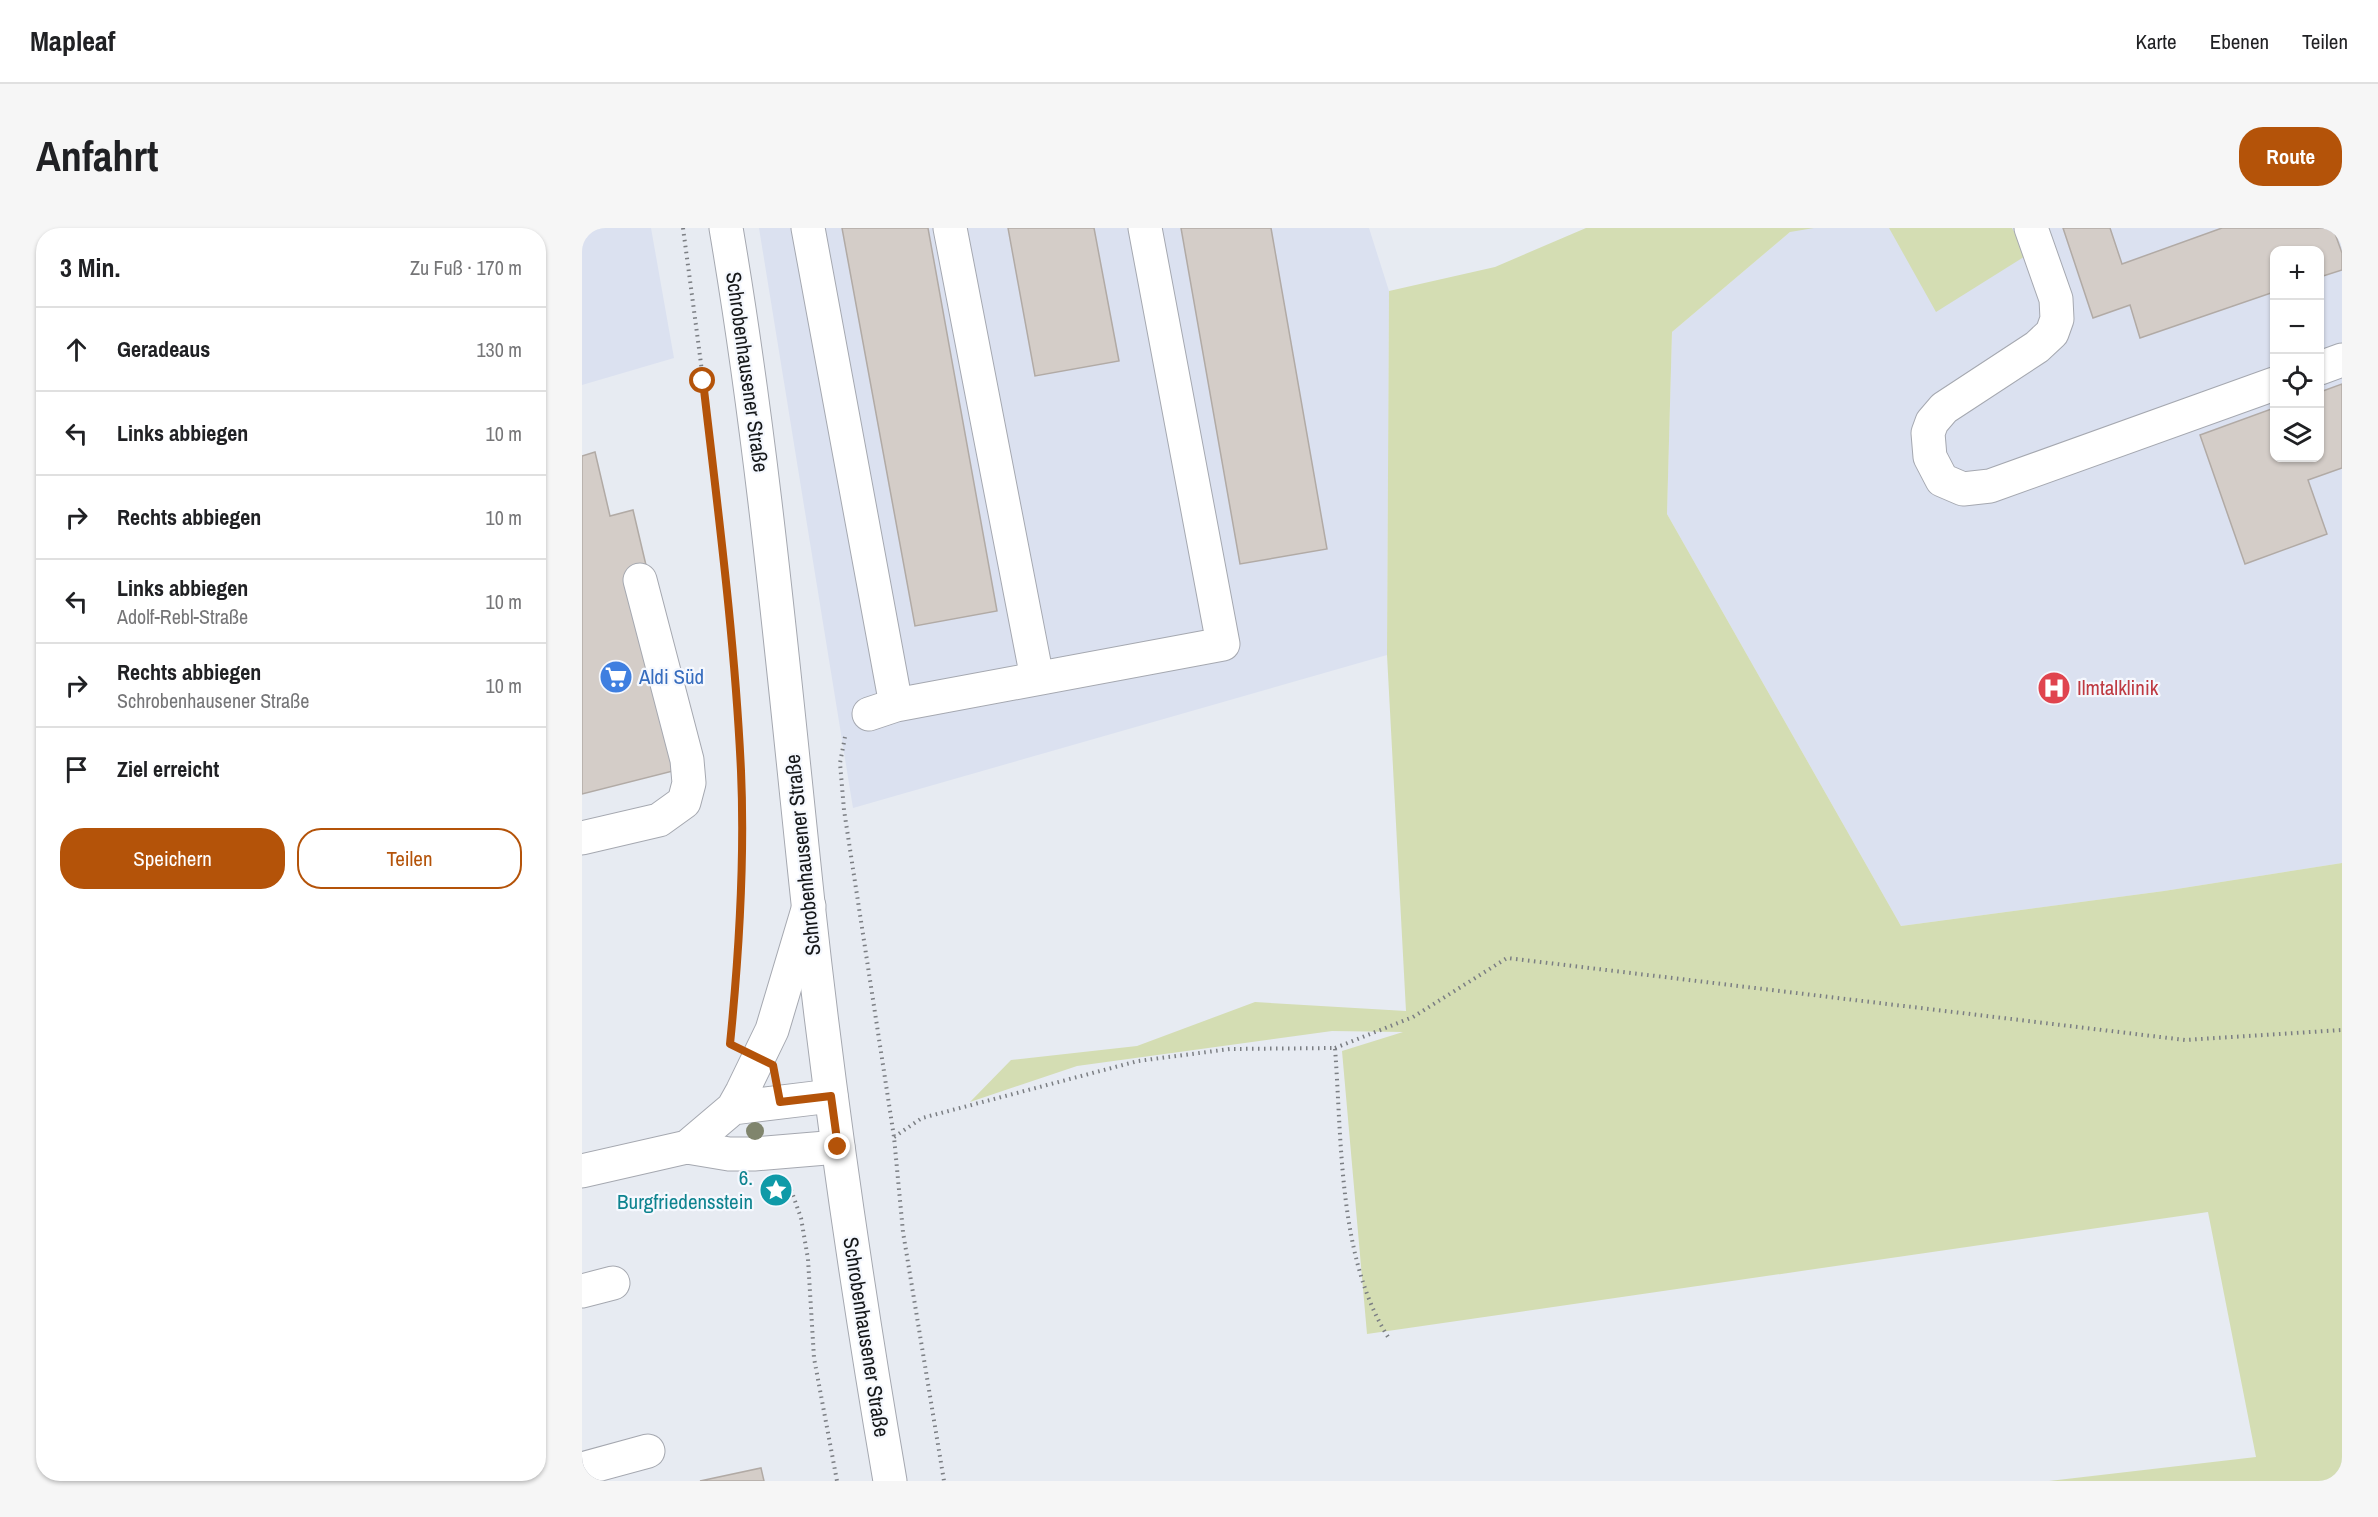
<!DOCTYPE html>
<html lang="de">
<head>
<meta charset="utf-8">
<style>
	body { margin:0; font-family:"Archivo Narrow",sans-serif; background:#f6f6f6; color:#202124 }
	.controls { position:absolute; right:18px; top:18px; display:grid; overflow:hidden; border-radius:12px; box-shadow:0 2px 4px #0004 }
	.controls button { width:54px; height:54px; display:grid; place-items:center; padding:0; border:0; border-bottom:2px solid #e0e0e0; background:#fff; color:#202124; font:30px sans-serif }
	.stop { position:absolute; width:18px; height:18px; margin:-14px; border:4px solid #b45309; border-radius:50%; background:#fff }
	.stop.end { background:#b45309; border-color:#fff; box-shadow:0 2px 6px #0008 }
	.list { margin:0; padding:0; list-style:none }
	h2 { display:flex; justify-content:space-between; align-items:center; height:78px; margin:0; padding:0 24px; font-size:26px }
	h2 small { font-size:20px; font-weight:400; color:#757577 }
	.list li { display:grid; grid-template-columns:39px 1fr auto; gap:18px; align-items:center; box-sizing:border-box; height:84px; padding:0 24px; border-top:2px solid #e0e0e0 }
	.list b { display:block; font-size:22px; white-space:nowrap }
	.list p { margin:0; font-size:20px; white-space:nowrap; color:#757577 }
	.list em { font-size:20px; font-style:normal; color:#757577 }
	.actions { display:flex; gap:12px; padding:18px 24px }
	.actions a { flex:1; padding:14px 0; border:2px solid #b45309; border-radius:24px; text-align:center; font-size:21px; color:#b45309 }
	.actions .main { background:#b45309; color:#fff }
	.icon { flex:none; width:33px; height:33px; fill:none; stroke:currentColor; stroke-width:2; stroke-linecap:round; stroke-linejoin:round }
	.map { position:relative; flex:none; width:1760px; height:1253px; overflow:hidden; border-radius:24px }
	header { display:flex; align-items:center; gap:36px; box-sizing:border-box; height:84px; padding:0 30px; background:#fff; border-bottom:2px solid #e0e0e0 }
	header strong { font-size:28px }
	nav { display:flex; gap:33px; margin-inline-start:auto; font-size:21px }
	.intro { display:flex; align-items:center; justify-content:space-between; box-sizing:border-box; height:144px; padding:0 36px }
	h1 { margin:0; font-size:42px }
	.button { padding:15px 27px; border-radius:24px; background:#b45309; color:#fff; font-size:21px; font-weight:700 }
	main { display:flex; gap:36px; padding:0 36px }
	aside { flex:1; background:#fff; border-radius:24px; box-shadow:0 2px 4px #0004 }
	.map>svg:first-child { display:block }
</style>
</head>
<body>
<header>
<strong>Mapleaf</strong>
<nav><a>Karte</a><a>Ebenen</a><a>Teilen</a></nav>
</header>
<div class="intro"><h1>Anfahrt</h1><a class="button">Route</a></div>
<main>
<aside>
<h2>3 Min.<small>Zu Fuß · 170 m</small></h2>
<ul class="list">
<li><svg class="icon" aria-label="ahead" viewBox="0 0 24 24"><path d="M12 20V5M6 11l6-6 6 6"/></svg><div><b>Geradeaus</b></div><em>130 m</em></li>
<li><svg class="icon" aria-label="left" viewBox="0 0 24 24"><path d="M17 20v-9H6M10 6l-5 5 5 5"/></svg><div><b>Links abbiegen</b></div><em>10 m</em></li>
<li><svg class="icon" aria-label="right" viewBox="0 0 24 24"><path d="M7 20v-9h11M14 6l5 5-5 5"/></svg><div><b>Rechts abbiegen</b></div><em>10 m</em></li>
<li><svg class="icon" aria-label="left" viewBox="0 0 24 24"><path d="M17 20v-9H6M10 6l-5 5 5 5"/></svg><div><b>Links abbiegen</b><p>Adolf-Rebl-Straße</p></div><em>10 m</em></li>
<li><svg class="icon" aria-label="right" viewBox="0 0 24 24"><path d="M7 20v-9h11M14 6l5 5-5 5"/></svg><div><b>Rechts abbiegen</b><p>Schrobenhausener Straße</p></div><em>10 m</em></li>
<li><svg class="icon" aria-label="arrive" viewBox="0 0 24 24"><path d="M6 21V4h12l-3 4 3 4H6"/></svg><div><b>Ziel erreicht</b></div></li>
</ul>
<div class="actions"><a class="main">Speichern</a><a>Teilen</a></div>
</aside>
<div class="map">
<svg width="1760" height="1253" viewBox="0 0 1760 1253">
	<rect width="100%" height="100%" fill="#e7ebf2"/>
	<!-- built -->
	<path fill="#dbe1f0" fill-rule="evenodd" d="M 0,0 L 69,0 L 92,130 L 0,157 Z
		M 177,0 L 787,0 L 807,63 L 805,427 L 271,580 Z
		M 1203,0 L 1760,0 L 1760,635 L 1582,663 L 1319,698 L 1085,286 L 1090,104 L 1208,4 ZM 1692,22 L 1738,22 L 1738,230 L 1692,230 Z"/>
	<!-- green -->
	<path fill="#d4ddb3" d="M 1004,0 L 1232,0 L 1208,4 L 1090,104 L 1085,286 L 1319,698 L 1582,663 L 1760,635 L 1760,1253 L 1467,1253 L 1674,1229 L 1626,984 L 785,1106 L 760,823 L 821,804 L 750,803 L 495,838 L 388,874 L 429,832 L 555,818 L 673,774 L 824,783 L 805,427 L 807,63 L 913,39 Z
		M 1307,0 L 1430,0 L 1445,27 L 1354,84 Z"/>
	<!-- building -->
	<path fill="#d4cdc8" stroke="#b1aaa5" stroke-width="1.5" d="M 260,0 L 346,0 L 415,383 L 333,398 Z
		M 426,0 L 512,0 L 537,133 L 453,148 Z
		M 599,0 L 689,0 L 745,321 L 658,336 Z
		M 1481,0 L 1528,0 L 1540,36 L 1640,0 L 1751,0 L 1760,25 L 1760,42 L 1738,49 L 1738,22 L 1692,22 L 1692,64 L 1558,110 L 1548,77 L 1511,90 Z
		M 1760,156 L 1760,240 L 1726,252 L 1745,306 L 1663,336 L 1618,207 L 1692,180 L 1692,230 L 1738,230 L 1738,164 Z
		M 13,224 L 28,288 L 51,282 L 67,350 L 91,543 L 0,566 L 0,228 Z
		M 179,1240 L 182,1253 L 118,1253 Z"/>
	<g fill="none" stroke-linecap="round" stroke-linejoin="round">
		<!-- minor casing -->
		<g stroke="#a5a8b0" stroke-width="35">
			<path id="minor" d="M 226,0 L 314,477
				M 368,0 L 455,450
				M 1449,0 L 1474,71 L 1475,91 L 1470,105 L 1455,119 L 1362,180 L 1350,194 L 1346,205 L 1348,229 L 1360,252 L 1381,261 L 1408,258 L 1692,156
				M 1738,140 L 1760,132
				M 287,486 L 314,477 L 641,416 L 563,0
				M 0,610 L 77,592 L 102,574 L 107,555 L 105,532 L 58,352
				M 151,880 L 249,868
				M 105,919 L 151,880 L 160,864 L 190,802 L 227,678
				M 0,943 L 105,919 L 147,926 L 172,926 L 256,919
				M 0,1063 L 31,1055
				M 0,1241 L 66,1223"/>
		</g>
		<!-- major casing -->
		<g stroke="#a5a8b0" stroke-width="35">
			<path id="major" d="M 144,0 C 182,223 202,450 226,675 C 247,868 275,1061 308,1253"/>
		</g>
		<!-- path -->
		<path stroke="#7b7e83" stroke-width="4" stroke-dasharray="1.5 4.5" stroke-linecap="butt" d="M 101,0 C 125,180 150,361 158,542 C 163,629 157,719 149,806
			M 263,509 L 258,535 L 262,582 L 312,909 L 321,1004 L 362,1253
			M 753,820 L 831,789 L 925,730 L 1603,812 L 1760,802
			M 312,909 L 340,890 L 556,833 L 648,821 L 753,820 C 760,913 756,1033 808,1112
			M 207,956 L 219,990 L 226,1031 L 232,1130 L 255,1253"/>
		<!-- minor -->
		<use href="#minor" stroke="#fff" stroke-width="33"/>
		<!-- major -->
		<use href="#major" stroke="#fff" stroke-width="33"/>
	</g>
	<!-- trees -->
	<circle fill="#80856d" cx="173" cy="903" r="9"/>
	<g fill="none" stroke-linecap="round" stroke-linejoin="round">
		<!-- route -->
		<path stroke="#b45309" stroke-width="8" d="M 121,153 C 136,283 153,413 159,543 C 163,633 157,726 148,816 L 191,837 L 198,874 L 249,868 L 256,919"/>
	</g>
	<!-- icons -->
	<defs>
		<g id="supermarket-disc" transform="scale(1.725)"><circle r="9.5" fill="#3f7fe0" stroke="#f5f8fe"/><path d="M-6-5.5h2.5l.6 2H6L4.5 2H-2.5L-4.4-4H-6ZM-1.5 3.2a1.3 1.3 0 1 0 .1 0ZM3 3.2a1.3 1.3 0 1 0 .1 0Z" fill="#fff"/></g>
		<g id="hospital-disc" transform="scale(1.725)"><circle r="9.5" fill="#e0444e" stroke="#f5f8fe"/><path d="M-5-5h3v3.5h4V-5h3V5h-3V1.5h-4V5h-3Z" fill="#fff"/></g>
		<g id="sight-disc" transform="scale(1.725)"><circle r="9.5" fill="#0f9aa8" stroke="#f5f8fe"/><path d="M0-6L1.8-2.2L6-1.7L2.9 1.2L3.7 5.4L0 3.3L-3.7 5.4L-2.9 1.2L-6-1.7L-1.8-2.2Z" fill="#fff"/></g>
	</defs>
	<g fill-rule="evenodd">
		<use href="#supermarket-disc" x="34" y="449"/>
		<use href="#hospital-disc" x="1472" y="460"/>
		<use href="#sight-disc" x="194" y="962"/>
	</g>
	<g text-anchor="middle" stroke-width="4.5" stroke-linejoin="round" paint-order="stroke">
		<!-- street labels -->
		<g font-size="21" fill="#151719" stroke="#f5f8fe">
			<text transform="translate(165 144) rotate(82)" y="7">Schrobenhausener Straße</text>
			<text transform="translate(221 627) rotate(-96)" y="7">Schrobenhausener Straße</text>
			<text transform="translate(284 1109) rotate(81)" y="7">Schrobenhausener Straße</text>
		</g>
		<!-- shop labels -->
		<g font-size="21" fill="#366cbe" stroke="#f5f8fe" text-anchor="start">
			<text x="57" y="456">Aldi Süd</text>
		</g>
		<!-- health labels -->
		<g font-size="21" fill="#be3a42" stroke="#f5f8fe" text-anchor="start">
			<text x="1495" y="467">Ilmtalklinik</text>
		</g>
		<!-- culture labels -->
		<g font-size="21" fill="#0d838f" stroke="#f5f8fe" text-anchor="end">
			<text x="171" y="957">6.<tspan x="171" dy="24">Burgfriedensstein</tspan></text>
		</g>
	</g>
</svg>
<div class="controls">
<button>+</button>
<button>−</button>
<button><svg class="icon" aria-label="locate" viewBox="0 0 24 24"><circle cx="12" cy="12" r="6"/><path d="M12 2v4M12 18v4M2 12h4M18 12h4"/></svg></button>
<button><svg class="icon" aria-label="layers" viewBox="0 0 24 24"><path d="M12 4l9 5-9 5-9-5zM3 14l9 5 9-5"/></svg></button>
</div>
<div class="stop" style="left:121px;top:153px"></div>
<div class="stop end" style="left:256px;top:919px"></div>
</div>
</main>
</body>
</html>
